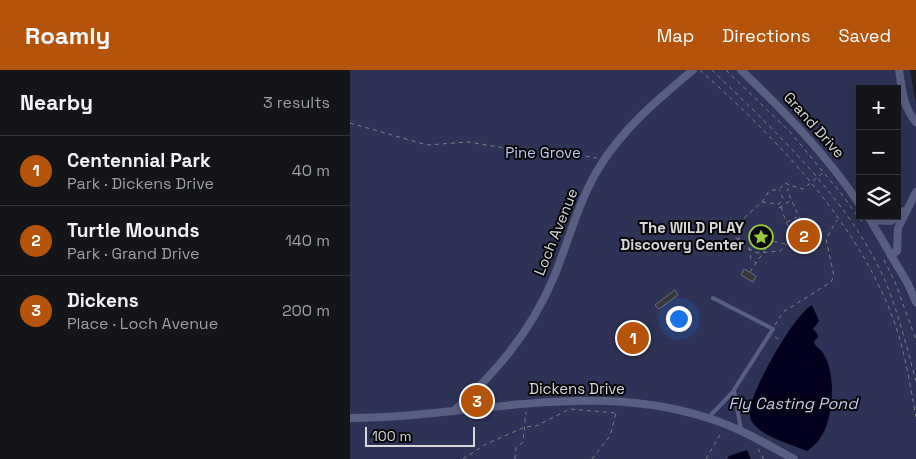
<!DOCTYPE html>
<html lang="en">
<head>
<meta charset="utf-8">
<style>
	body { margin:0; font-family:"Space Grotesk",sans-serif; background:#212225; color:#f1f3f6 }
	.controls { position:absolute; right:15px; top:15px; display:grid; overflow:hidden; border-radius:0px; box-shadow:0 5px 20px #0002 }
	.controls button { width:45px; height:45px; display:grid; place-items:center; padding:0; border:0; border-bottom:1px solid #333437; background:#141518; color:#f1f3f6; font:25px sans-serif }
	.scale { position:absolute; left:15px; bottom:12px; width:110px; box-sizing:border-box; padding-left:5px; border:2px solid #d8d8db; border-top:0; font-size:14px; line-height:18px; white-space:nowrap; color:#d8d8db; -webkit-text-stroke:4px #060608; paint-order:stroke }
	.you { position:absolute; left:328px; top:248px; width:18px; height:18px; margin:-12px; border:4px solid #fff; border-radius:50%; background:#1a73e8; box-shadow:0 0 0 8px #1a73e833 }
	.badge { display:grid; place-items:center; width:32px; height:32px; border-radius:50%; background:#b45309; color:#fff; font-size:16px; font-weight:700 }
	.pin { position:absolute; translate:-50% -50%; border:2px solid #fff; box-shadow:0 1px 5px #0006 }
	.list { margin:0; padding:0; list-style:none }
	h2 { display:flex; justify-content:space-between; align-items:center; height:65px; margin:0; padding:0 20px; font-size:21px }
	h2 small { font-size:16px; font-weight:400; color:#9d9fa2 }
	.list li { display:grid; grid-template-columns:32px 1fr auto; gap:15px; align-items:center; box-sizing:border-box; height:70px; padding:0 20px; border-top:1px solid #333437 }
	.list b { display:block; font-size:19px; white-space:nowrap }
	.list p { margin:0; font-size:16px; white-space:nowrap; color:#9d9fa2 }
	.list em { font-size:16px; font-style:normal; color:#9d9fa2 }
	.icon { flex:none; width:28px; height:28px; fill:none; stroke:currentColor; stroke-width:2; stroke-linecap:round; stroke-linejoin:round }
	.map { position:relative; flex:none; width:566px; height:389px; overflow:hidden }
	header { display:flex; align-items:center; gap:30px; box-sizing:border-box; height:70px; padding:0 25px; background:#b45309; color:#fff }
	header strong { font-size:24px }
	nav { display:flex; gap:28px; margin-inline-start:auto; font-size:18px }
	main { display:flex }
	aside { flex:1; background:#141518 }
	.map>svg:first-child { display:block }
</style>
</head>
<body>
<header>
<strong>Roamly</strong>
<nav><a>Map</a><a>Directions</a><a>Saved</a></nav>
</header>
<main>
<aside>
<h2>Nearby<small>3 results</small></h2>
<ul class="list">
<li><span class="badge">1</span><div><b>Centennial Park</b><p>Park · Dickens Drive</p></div><em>40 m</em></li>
<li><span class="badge">2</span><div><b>Turtle Mounds</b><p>Park · Grand Drive</p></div><em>140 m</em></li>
<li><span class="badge">3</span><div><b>Dickens</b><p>Place · Loch Avenue</p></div><em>200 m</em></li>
</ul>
</aside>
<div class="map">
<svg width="566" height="389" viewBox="0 0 566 389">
	<rect width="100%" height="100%" fill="#1b1c20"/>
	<!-- green -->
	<path fill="#2d3256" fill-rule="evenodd" d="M 0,0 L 560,0 L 566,34 L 566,389 L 0,389 ZM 510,19 L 547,19 L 547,146 L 510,146 Z"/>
	<!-- water -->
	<path fill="#03001e" d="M 462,235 L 469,251 L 463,259 L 467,263 L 468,267 L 464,272 C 466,278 470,278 473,283 C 487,304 484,351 469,370 C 466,374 461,378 457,381 C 441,374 414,368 403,353 C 399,348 399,341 401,335 C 406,313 444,245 462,235 Z
		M 397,380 L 401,389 L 377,389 L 379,386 Z"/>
	<!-- building -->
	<path fill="#36373c" stroke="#6f7075" d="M 394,199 L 406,206 L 403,212 L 391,205 Z
		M 325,220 L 328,225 L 309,239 L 305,235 Z"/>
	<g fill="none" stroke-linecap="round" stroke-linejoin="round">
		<!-- path -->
		<path stroke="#7d7d81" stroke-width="1" stroke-dasharray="4 4" stroke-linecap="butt" d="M 350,0 C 428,70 507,151 544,251 C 555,282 560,315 566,347
			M 362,0 C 425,61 501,131 536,213 C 549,245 557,278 566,311
			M 376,0 L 441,63 L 490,122 L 512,152
			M 0,53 L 77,75 L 118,72 L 179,82 L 209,82 L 247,88
			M 412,132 L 429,134 L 433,128 L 429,120
			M 431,137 L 436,152 L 451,177 L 458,176 L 460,172 L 437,120 L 443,116 L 453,119 L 474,102
			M 429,138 L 440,131
			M 437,152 L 447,147
			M 388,170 L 383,164 L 388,160
			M 438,173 L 430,181 L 408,183 L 395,177 L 389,170 L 389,159 L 395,147 L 412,132 L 419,121 L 429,119 L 435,113 L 442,116
			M 399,177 L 401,189 L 406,193
			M 534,190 L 545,212 L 566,270
			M 400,202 L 421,171 L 450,177
			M 425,255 L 433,242 L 481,212 L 484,206 L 476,169 L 487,150
			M 425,267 L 432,271
			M 408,379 L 414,389
			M 113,389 L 136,374 L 175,357 L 186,356 L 220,339 L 266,343
			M 165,389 L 166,378 L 173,372 L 176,342
			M 242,389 L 260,366 L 266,343
			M 356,389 L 372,361"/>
		<!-- service -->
		<path stroke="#595e83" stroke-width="4" d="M 384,321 L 391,360
			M 358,348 L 382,323 L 423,259 L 363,228"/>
		<!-- minor -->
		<path stroke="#595e83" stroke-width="8" d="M 391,0 C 435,42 476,84 510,135
			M 549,0 C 552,19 553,38 566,52
			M 518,146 L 558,214 L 566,232
			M 521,150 L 541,151 L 554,141
			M 541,186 L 547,181 L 548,158 L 566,122
			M 104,341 C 146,302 180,263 203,209 C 218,174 227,135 247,101 C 272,59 306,31 343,0
			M 0,348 C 119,348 241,309 358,348 C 388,357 416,374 444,389"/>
	</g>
	<!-- icons -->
	<defs>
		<g id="sight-ring" transform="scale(1.25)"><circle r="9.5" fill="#060608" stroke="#98cb37" stroke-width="1.5"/><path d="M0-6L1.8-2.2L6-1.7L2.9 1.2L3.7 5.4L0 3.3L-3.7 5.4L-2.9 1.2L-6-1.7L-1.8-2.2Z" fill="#98cb37"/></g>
	</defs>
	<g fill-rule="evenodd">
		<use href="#sight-ring" x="411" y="167"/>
	</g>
	<g text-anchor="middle" stroke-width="4" stroke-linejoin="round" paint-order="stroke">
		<!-- street labels -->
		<g font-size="15" fill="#d8d8db" stroke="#060608">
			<text transform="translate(464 55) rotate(48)" y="5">Grand Drive</text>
			<text transform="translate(206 162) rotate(-68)" y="5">Loch Avenue</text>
			<text x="227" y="324">Dickens Drive</text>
		</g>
		<!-- park labels -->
		<g font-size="15" fill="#c1c8f4" stroke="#060608">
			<text x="193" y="88">Pine Grove</text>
		</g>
		<!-- poi labels -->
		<g font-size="15" font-weight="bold" fill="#d8d8db" stroke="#060608" text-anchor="end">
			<text x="394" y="163">The WILD PLAY<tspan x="394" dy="17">Discovery Center</tspan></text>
		</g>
		<!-- water labels -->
		<g font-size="16" font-style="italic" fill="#c0c7f3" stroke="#060608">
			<text x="443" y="339">Fly Casting Pond</text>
		</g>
	</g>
</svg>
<div class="controls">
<button>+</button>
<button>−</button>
<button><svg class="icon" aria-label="layers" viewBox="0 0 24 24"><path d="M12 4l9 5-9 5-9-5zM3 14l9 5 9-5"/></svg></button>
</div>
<div class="scale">100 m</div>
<div class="you"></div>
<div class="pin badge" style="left:283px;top:268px">1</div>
<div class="pin badge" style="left:454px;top:166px">2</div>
<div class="pin badge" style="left:127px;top:331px">3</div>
</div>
</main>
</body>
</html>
